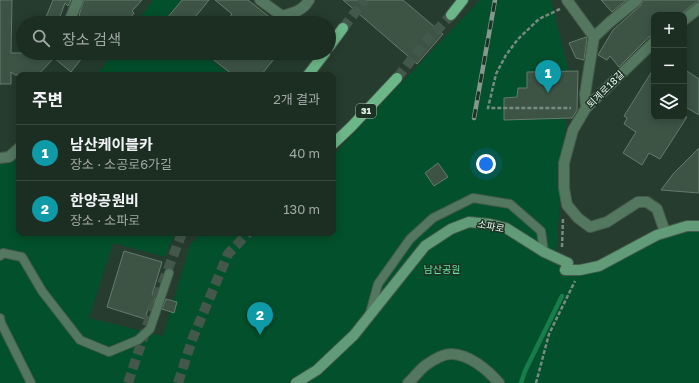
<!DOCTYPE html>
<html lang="ko">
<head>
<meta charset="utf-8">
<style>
	body { margin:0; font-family:"Golos Text","Noto Sans KR",sans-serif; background:#29392f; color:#f1f3f6 }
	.controls { position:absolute; right:12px; top:12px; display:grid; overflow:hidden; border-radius:8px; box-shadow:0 2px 10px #0003 }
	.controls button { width:36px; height:36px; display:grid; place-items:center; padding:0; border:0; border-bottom:1px solid #3a4940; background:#1c2d22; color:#f1f3f6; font:20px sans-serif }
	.you { position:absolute; left:486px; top:164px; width:14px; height:14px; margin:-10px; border:3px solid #fff; border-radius:50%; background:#1a73e8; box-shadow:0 0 0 6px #1a73e833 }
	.badge { display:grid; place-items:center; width:26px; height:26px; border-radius:50%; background:#db2777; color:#fff; font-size:13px; font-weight:700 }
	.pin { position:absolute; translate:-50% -33px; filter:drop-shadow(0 1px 2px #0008) }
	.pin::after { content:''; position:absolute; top:21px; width:14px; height:12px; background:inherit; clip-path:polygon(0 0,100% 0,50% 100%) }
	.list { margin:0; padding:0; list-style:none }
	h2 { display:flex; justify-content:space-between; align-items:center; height:52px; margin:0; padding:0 16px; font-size:17px }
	h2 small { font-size:13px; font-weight:400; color:#a0a8a5 }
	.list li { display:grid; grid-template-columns:26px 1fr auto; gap:12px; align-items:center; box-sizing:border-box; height:56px; padding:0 16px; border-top:1px solid #3a4940 }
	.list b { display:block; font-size:15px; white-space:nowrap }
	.list p { margin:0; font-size:13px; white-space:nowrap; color:#a0a8a5 }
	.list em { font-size:13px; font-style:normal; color:#a0a8a5 }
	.icon { flex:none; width:22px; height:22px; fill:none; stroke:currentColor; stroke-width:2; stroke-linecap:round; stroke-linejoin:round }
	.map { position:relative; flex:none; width:699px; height:383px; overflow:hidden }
	.search { position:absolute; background:#1c2d22; box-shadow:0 2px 10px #0003; left:16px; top:16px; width:320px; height:44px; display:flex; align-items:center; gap:10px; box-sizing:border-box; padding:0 14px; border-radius:22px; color:#a0a8a5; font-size:15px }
	.panel { position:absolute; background:#1c2d22; box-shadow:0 2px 10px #0003; left:16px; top:72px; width:320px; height:164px; border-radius:8px }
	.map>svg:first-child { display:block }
</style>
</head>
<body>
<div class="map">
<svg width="699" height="383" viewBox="0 0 699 383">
	<rect width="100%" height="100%" fill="#263c2e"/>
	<!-- green -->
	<path fill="#03502c" d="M 153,0 L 181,0 L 164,21 L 167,23 L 136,23 Z
		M 480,0 L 551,0 L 569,73 L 556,257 L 580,270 L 657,235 L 699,226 L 699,383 L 0,383 L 0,164 L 8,164 L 19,154 L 19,233 L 175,233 L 165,257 L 113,243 L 89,318 L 163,336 L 190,245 L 201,233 L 333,233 L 333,155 Z
		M 113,53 L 203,53 L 230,75 L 97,75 Z"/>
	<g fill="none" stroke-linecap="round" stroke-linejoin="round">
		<!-- stream -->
		<path stroke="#177d4a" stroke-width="4.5" d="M 521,383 L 525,371 L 562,296"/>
	</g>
	<!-- building -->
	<path fill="#3d5445" stroke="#647c6c" d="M 0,0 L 12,0 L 11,53 L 86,53 L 71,72 L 54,58 L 38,75 L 15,75 L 11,72 L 11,84 L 0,84 Z
		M 53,0 L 71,0 L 68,6 L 65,3 L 58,22 L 46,17 Z
		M 84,0 L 142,0 L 132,11 L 134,13 L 127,23 L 87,23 L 79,15 Z
		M 182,0 L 209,0 L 196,16 L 205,23 L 163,23 Z
		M 215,0 L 248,0 L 277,23 L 225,23 L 232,14 Z
		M 343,0 L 403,0 L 443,34 L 417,64 Z
		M 601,0 L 627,0 L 612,12 Z
		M 643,0 L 699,0 L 699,2 L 695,3 L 680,15 L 654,15 L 654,36 L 649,37 L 619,67 L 610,56 L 607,60 L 598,55 L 613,30 L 641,5 Z
		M 586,37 L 587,39 L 584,60 L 576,58 L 569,43 Z
		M 205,53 L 242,53 L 250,59 L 255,53 L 279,53 L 261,75 L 233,75 Z
		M 654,68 L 654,117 L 687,117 L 660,159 L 649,153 L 642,165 L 623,153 L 636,132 L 624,124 L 627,118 L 624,116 Z
		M 684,69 L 699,79 L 699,115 L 684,106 Z
		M 578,71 L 577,110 L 572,118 L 504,120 L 504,98 L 517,97 L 518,88 L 527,88 L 527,72 Z
		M 699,148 L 699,193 L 661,190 L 673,174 Z
		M 438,163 L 448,177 L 434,186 L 425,173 Z
		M 124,251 L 162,262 L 152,295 L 156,296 L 152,306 L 149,306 L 145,319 L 107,307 Z
		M 166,299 L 177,302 L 174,313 L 162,309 Z"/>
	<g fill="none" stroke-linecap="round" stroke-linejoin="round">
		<!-- primary-tunnel -->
		<path stroke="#43584a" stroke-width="10" stroke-dasharray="10 5" stroke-linecap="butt" d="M 343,28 L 365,0
			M 397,78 L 424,44 L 451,15
			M 128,383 L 154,305 L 182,233
			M 178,383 L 192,340 L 228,254 L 248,233"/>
		<!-- lane casing -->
		<g stroke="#455a4c" stroke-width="10">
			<path id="lane" d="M 0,256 L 3,253 L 22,257 L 42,291 L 80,340 L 109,352 L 138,340 L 150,329 L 169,273
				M 370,313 L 378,284 L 410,239 L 433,218 L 473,198 L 510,204 L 541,231 L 544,252
				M 0,318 L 1,323 L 31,383"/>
		</g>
		<!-- street casing -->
		<g stroke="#455a4c" stroke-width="12">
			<path id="street" d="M 260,0 L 282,16 C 293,13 303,11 309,0
				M 567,0 L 594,37
				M 71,17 L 78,0
				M 684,20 L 699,8
				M 654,42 L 586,108 L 573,130 L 564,163 L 564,188 L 567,205 L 578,218 L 590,227 L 607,222 L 638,202 L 647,202 L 657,209 L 665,232
				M 586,108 L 585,94 L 594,37 L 610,22 L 637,0
				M 0,158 L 9,157 L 19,148
				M 408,383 C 414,378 419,370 426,365 C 433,360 442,354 451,354 C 469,354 488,370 499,383"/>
		</g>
		<!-- secondary casing -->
		<g stroke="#455a4c" stroke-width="12">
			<path id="secondary" d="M 296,383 L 317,370 L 354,335 L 425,246 L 451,229 L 469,222 L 490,224 L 506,228 L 544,252 L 568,263 L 565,270 L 580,270 L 599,266 L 657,235 L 687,226 L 699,226"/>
		</g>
		<!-- primary casing -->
		<g stroke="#455a4c" stroke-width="12">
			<path id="primary" d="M 451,15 L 463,0
				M 329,47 L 343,28
				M 308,75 L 325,53
				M 333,144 L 351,127 L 397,78"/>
		</g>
		<!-- path -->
		<path stroke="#788b7f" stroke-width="2.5" stroke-dasharray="4 2" stroke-linecap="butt" d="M 560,9 L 539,19 L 518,39 L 506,55 L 496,74 L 488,108 L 571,108
			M 562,247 L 563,218
			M 536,383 L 549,334 L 575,281"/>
		<!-- lane -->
		<use href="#lane" stroke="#547760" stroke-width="8"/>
		<!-- street -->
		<use href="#street" stroke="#547760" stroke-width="10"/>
		<!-- secondary -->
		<use href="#secondary" stroke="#629b77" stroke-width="10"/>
		<!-- primary -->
		<use href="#primary" stroke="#6cb788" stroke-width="10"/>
		<!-- rail casing -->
		<g stroke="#86978c" stroke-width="4.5">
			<path id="rail" d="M 474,118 L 495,0"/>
		</g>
		<!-- rail -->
		<use href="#rail" stroke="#1c3224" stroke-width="3" stroke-dasharray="9" stroke-linecap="butt"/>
	</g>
	<g text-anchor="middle" stroke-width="3" stroke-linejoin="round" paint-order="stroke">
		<!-- shield labels -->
		<rect fill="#1c3224" stroke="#abbab0" stroke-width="1" x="356" y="104" width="20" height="14" rx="3"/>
		<g font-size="9" font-weight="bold" fill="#e8f5ec">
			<text x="366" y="114">31</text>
		</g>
		<!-- street labels -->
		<g font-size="10" fill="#e8f5ec" stroke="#1c3224">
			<text transform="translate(605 89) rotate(-45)" y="4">퇴계로18길</text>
			<text transform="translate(491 226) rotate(11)" y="4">소파로</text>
		</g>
		<!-- park labels -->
		<g font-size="10" fill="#69e29b" stroke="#1c3224">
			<text x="442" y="273">남산공원</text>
		</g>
	</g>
</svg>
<div class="controls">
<button>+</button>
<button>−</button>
<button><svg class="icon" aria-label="layers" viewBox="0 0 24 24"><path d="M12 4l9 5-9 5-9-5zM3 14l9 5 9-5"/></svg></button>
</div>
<div class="you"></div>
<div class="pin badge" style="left:548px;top:93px;background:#0f9aa8">1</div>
<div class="pin badge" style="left:260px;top:335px;background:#0f9aa8">2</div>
<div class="search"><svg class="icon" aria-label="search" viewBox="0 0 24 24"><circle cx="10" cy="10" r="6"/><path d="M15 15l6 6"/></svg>장소 검색</div>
<section class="panel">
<h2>주변<small>2개 결과</small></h2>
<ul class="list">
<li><span class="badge" style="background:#0f9aa8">1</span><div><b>남산케이블카</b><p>장소 · 소공로6가길</p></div><em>40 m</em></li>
<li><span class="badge" style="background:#0f9aa8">2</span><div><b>한양공원비</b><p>장소 · 소파로</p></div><em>130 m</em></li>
</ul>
</section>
</div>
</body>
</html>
